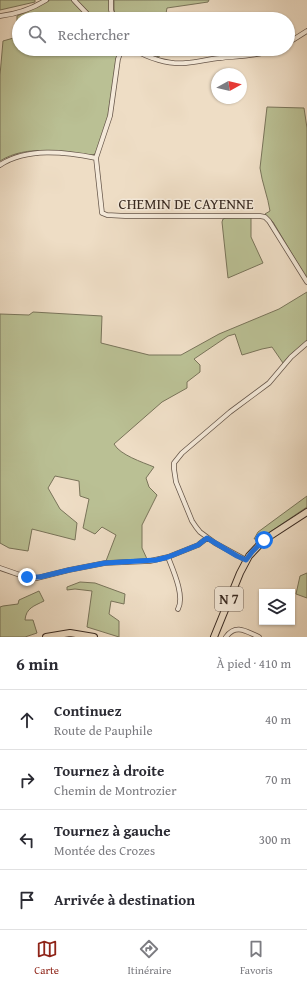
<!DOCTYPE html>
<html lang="fr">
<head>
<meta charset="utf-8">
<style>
	body { margin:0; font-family:"Gentium Book Plus",serif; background:#f7f7f7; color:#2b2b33 }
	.controls { position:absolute; right:12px; bottom:12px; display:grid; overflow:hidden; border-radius:0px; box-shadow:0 1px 3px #0004 }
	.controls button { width:36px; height:36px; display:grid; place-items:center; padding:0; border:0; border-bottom:1px solid #e1e1e2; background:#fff; color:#2b2b33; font:20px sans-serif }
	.compass { position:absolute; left:211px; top:68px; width:36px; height:36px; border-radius:50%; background:#fff; box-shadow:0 1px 3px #0004; rotate:82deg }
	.stop { position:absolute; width:12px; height:12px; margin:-9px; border:3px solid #1a73e8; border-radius:50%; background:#fff }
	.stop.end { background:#1a73e8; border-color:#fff; box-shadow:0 1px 4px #0008 }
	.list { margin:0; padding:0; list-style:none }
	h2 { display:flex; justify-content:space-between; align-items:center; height:52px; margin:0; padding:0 16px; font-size:17px }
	h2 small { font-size:13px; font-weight:400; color:#7c7c81 }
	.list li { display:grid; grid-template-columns:26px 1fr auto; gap:12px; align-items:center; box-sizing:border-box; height:60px; padding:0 16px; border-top:1px solid #e1e1e2 }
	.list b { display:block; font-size:15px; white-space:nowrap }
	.list p { margin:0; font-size:13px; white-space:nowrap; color:#7c7c81 }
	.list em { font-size:13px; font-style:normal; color:#7c7c81 }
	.icon { flex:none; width:22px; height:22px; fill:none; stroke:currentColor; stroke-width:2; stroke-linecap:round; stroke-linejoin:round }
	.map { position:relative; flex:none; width:307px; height:637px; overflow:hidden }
	.search { position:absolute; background:#fff; box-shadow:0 1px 3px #0004; left:12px; right:12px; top:12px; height:44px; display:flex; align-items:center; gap:10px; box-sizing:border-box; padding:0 14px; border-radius:22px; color:#7c7c81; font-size:15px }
	.sheet { height:292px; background:#fff }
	nav { display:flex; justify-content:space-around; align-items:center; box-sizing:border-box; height:56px; border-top:1px solid #e1e1e2; background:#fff; font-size:11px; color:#7c7c81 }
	nav a { display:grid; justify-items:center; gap:2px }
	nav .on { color:#8f2418 }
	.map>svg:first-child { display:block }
</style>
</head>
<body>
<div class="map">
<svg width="307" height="637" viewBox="0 0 307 637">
	<rect width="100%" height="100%" fill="#eeddc5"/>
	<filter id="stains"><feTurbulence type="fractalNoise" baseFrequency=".005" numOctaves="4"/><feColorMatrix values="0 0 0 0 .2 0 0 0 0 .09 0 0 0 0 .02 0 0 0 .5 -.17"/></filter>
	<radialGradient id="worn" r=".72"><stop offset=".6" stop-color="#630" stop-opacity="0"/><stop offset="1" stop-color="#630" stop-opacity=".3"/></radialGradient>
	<!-- green -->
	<path fill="#bac094" stroke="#79745a" d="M 0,0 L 35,0 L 35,2 L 0,10 Z
		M 50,0 L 71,0 L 89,19 L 19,19 L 19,49 L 119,49 L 108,117 L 98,150 L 95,154 L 92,155 C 62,152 27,144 0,161 L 0,75 L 3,41 L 17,37 L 17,16 Z
		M 77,0 L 110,0 L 112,19 L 95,19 Z
		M 114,0 L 209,0 L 208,2 L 167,8 L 165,19 L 116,19 L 114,9 Z
		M 136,49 L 161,49 L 159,57 Z
		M 267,107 L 304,108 L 307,128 L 307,279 L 273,222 L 265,214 L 270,211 C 268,197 262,183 260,168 Z
		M 251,217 L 251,237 L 263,263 L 228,278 L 222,222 L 223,219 L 226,218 Z
		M 307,292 L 307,341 L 290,355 L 283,363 L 272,347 L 262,349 L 242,355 L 235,334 L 228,336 L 194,359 L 200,365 L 200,372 L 187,382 L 187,388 L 162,402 L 114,444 C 120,455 142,462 154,467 L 146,478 L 149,487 L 157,495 L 142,525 L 142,548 L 147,559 L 106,561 L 116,535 L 102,527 L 95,534 L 83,528 L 89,499 L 80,496 L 79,481 L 55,476 L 48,488 L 60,509 L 77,523 L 75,540 L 32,529 L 28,551 L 9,548 L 0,543 L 0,314 L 29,315 L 33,312 L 102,316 L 101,343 L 149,355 L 181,355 L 219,334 L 279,309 Z
		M 307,496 L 307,507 L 261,538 L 254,539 L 258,532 Z
		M 307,573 L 307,598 L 296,594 L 300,576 Z
		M 80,582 L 95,583 L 125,594 L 124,604 L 111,601 L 109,614 L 119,621 L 119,637 L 87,627 L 92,591 L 75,589 L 67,590 L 67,587 Z
		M 39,591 L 44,601 C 34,606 26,608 25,620 L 33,620 L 37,633 L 25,637 L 0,637 L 0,607 L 3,606 L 18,604 L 19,600 Z"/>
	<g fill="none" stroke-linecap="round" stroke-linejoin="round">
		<!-- street casing -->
		<g stroke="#66564a" stroke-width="5.5">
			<path id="street" d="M 74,0 L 92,19
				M 111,0 L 111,10 L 114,19
				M 0,16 C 17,14 32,9 46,0
				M 288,43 L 307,31
				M 122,49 L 118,59 L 110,116 L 96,158 L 102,213 L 107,215 L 125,216 L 260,216 L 265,217 L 269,221 L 307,282
				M 133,49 C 148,58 169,65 186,63 C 198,62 209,59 220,58 C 239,56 258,56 275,49
				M 0,165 C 27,147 66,152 96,158
				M 168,557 C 173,570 185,596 178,609
				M 246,560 L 215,543 L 200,532 L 196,527 L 192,521 L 176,482 L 174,469 L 174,463 L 182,453 L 230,412 L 269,383 L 291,357 L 307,343
				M 0,568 L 23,576 L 37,578 L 69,570 L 105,563 L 150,561 L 168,557 L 198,545 L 207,538
				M 226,637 C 236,623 247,632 259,637"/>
		</g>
		<!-- primary casing -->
		<g stroke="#382921" stroke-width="8">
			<path id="primary" d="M 46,637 L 70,633 L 94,637
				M 214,637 L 240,573 L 249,556 L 264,540 L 307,512"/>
		</g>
		<!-- street -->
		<use href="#street" stroke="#f4e9d9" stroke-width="4"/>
		<!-- primary -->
		<use href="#primary" stroke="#eeddc5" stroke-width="6"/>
	</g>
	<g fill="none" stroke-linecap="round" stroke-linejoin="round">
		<!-- route -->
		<path stroke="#1a73e8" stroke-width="5" d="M 27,577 L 40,577 L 69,570 L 105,563 L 156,560 L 168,557 L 198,545 L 207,538 L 237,556 L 246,560 L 252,552 L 264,540"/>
	</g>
	<g text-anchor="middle" stroke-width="3" stroke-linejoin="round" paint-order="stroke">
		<!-- shield labels -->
		<rect fill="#f4e9d9" stroke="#706358" stroke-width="1" x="215" y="587" width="28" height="24" rx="3"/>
		<g font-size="14" font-weight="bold" fill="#382921">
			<text x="229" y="604">N 7</text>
		</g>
		<!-- street labels -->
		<g font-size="15" fill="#382921" stroke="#f4e9d9">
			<text x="186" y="209">CHEMIN DE CAYENNE</text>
		</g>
	</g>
	<rect width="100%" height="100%" filter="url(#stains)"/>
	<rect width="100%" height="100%" fill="url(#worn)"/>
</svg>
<div class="controls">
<button><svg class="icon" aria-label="layers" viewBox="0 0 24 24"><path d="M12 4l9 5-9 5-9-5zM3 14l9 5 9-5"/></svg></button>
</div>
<svg class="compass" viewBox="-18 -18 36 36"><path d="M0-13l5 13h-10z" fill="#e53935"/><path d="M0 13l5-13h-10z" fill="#7c7c81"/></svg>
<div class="stop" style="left:264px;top:540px"></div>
<div class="stop end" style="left:27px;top:577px"></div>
<div class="search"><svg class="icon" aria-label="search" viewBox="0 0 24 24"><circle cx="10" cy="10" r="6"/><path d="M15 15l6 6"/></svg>Rechercher</div>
</div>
<section class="sheet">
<h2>6 min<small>À pied · 410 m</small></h2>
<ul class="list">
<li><svg class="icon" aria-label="ahead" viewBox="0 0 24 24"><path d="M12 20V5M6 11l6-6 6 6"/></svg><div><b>Continuez</b><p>Route de Pauphile</p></div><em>40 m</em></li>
<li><svg class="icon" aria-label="right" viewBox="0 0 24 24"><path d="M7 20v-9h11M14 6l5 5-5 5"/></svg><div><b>Tournez à droite</b><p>Chemin de Montrozier</p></div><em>70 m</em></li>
<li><svg class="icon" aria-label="left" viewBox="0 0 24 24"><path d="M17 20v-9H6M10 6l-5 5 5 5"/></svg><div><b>Tournez à gauche</b><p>Montée des Crozes</p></div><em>300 m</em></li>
<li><svg class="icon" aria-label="arrive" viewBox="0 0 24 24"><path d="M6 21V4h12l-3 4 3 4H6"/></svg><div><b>Arrivée à destination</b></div></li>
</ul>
</section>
<nav>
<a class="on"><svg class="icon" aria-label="map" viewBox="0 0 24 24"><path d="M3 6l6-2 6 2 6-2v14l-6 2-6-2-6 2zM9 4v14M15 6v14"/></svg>Carte</a>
<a><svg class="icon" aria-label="directions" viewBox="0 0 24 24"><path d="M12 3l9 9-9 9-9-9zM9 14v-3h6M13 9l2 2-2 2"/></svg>Itinéraire</a>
<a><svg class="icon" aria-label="saved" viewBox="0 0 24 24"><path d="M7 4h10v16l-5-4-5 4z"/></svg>Favoris</a>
</nav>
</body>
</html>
